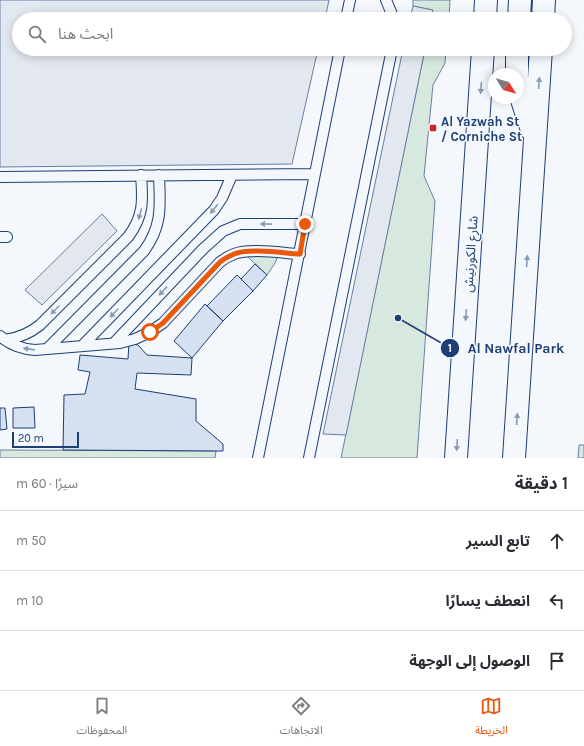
<!DOCTYPE html>
<html lang="ar">
<head>
<meta charset="utf-8">
<style>
	body { margin:0; font-family:Karla,"Noto Sans Arabic",sans-serif; background:#f2f2f3; color:#2b2b33; direction:rtl }
	.compass { position:absolute; left:488px; top:68px; width:36px; height:36px; border-radius:50%; background:#fff; box-shadow:0 2px 10px #0003; rotate:127deg }
	.scale { position:absolute; left:12px; bottom:10px; width:67px; box-sizing:border-box; padding-left:4px; border:2px solid #1d3f73; border-top:0; font-size:11px; line-height:14px; white-space:nowrap; color:#1d3f73; -webkit-text-stroke:3px #f4f7fb; paint-order:stroke }
	.stop { position:absolute; width:12px; height:12px; margin:-9px; border:3px solid #ea580c; border-radius:50%; background:#fff }
	.stop.end { background:#ea580c; border-color:#fff; box-shadow:0 1px 4px #0008 }
	.list { margin:0; padding:0; list-style:none }
	h2 { display:flex; justify-content:space-between; align-items:center; height:52px; margin:0; padding:0 16px; font-size:17px }
	h2 small { font-size:13px; font-weight:400; color:#7c7c81 }
	.list li { display:grid; grid-template-columns:26px 1fr auto; gap:12px; align-items:center; box-sizing:border-box; height:60px; padding:0 16px; border-top:1px solid #e1e1e2 }
	.list b { display:block; font-size:15px; white-space:nowrap }
	.list em { font-size:13px; font-style:normal; color:#7c7c81 }
	.icon { flex:none; width:22px; height:22px; fill:none; stroke:currentColor; stroke-width:2; stroke-linecap:round; stroke-linejoin:round }
	.map { position:relative; flex:none; width:584px; height:458px; overflow:hidden; direction:ltr }
	.search { position:absolute; background:#fff; box-shadow:0 2px 10px #0003; left:12px; right:12px; top:12px; height:44px; display:flex; align-items:center; gap:10px; box-sizing:border-box; padding:0 14px; border-radius:22px; color:#7c7c81; font-size:15px }
	.sheet { height:232px; background:#fff }
	nav { display:flex; justify-content:space-around; align-items:center; box-sizing:border-box; height:56px; border-top:1px solid #e1e1e2; background:#fff; font-size:11px; color:#7c7c81 }
	nav a { display:grid; justify-items:center; gap:2px }
	nav .on { color:#ea580c }
	.map>svg:first-child { display:block }
</style>
</head>
<body>
<div class="map">
<svg width="584" height="458" viewBox="0 0 584 458">
	<rect width="100%" height="100%" fill="#f4f7fb"/>
	<!-- green -->
	<path fill="#d7e8df" stroke="#687fa3" d="M 413,0 L 450,0 L 449,19 L 431,19 L 432,10 L 413,6 Z
		M 425,49 L 446,49 L 445,63 L 433,85 L 424,176 L 435,201 L 417,458 L 341,458 Z
		M 247,256 L 278,256 L 275,263 L 267,275 Z
		M 579,445 L 584,445 L 584,458 L 578,458 Z
		M 0,450 L 216,451 L 215,458 L 0,458 Z"/>
	<!-- parking -->
	<path fill="#e3e8f0" stroke="#687fa3" d="M 0,0 L 329,0 L 325,19 L 19,19 L 19,49 L 318,49 L 292,164 L 0,167 Z
		M 413,6 L 433,10 L 431,19 L 410,19 Z
		M 403,49 L 425,49 L 346,435 L 323,434 Z
		M 102,214 L 117,231 L 42,305 L 25,290 Z"/>
	<!-- building -->
	<path fill="#d5e0f0" stroke="#1d3f73" d="M 255,264 L 267,275 L 253,291 L 241,279 Z
		M 237,275 L 253,291 L 223,321 L 207,306 Z
		M 205,304 L 223,321 L 192,358 L 174,341 Z
		M 129,343 L 138,345 L 147,355 L 192,358 L 191,375 L 137,373 L 135,389 L 196,399 L 196,421 L 223,444 L 223,451 L 63,450 L 64,395 L 85,394 L 90,372 L 78,370 L 80,355 L 128,359 Z
		M 34,407 L 35,428 L 13,428 L 13,408 Z
		M 0,408 L 5,408 L 7,429 L 0,430 Z"/>
	<g fill="none" stroke-linecap="round" stroke-linejoin="round">
		<!-- service casing -->
		<g stroke="#1d3f73" stroke-width="12">
			<path id="service" d="M 386,0 L 394,19
				M 346,19 L 350,0
				M 0,177 L 315,174
				M 0,237 L 7,237
				M 0,336 C 10,345 21,349 35,350 L 120,343 L 135,339 L 150,332 L 163,323 L 220,262 C 224,259 229,256 234,254 C 250,248 282,253 300,254
				M 5,340 C 18,338 29,334 40,325 L 128,237 C 144,216 143,200 141,175
				M 114,343 L 203,249 L 223,231 L 240,224 L 305,224
				M 82,346 L 214,210 L 222,198 L 232,175
				M 47,349 L 144,251 C 163,225 160,205 159,175
				M 258,458 L 340,49
				M 309,458 L 392,49"/>
		</g>
		<!-- secondary casing -->
		<g stroke="#1d3f73" stroke-width="24">
			<path id="secondary" d="M 485,19 L 486,0
				M 519,19 L 520,0
				M 543,19 L 544,0
				M 517,49 L 517,74
				M 518,81 L 523,103 L 532,130
				M 456,458 L 483,49
				M 514,458 L 541,49"/>
		</g>
		<!-- service -->
		<use href="#service" stroke="#f4f7fb" stroke-width="10"/>
		<!-- secondary -->
		<use href="#secondary" stroke="#f4f7fb" stroke-width="22"/>
	</g>
	<!-- one-way arrows -->
	<defs><path id="oneway-solid" d="M-6-.8H1V-3.2L6.5 0L1 3.2V.8H-6Z"/></defs>
	<g fill="#889bb7">
		<use href="#oneway-solid" transform="translate(539 83) rotate(-86)"/>
		<use href="#oneway-solid" transform="translate(481 88) rotate(94)"/>
		<use href="#oneway-solid" transform="translate(214 209) rotate(129)"/>
		<use href="#oneway-solid" transform="translate(140 214) rotate(106)"/>
		<use href="#oneway-solid" transform="translate(266 224) rotate(-179)"/>
		<use href="#oneway-solid" transform="translate(527 261) rotate(-86)"/>
		<use href="#oneway-solid" transform="translate(163 291) rotate(133)"/>
		<use href="#oneway-solid" transform="translate(55 310) rotate(135)"/>
		<use href="#oneway-solid" transform="translate(114 313) rotate(134)"/>
		<use href="#oneway-solid" transform="translate(466 315) rotate(94)"/>
		<use href="#oneway-solid" transform="translate(29 349) rotate(-172)"/>
		<use href="#oneway-solid" transform="translate(517 419) rotate(-86)"/>
		<use href="#oneway-solid" transform="translate(457 445) rotate(94)"/>
	</g>
	<g fill="none" stroke-linecap="round" stroke-linejoin="round">
		<!-- route -->
		<path stroke="#ea580c" stroke-width="5" d="M 150,332 L 163,323 L 220,262 C 224,259 229,256 234,254 C 250,248 282,253 300,254 L 305,224"/>
	</g>
	<!-- markers -->
	<rect fill="#c62828" stroke="#f4f7fb" stroke-width="1.5" x="429" y="124" width="8" height="8" rx="2"/>
	<g text-anchor="middle" stroke-width="3" stroke-linejoin="round" paint-order="stroke">
		<!-- poi labels -->
		<g font-size="13" font-weight="bold" fill="#1d3f73" stroke="#f4f7fb" text-anchor="start">
			<text x="441" y="126">Al Yazwah St<tspan x="441" dy="15">/ Corniche St</tspan></text>
		</g>
		<!-- street labels -->
		<g font-size="13" fill="#1d3f73" stroke="#f4f7fb">
			<text transform="translate(470 254) rotate(-86)" y="5">شارع الكورنيش</text>
		</g>
	</g>
	<!-- callouts -->
	<path fill="none" stroke="#1d3f73" stroke-width="1.5" d="M398 318L450 348"/>
	<g fill="#1d3f73" stroke="#f4f7fb" stroke-width="1.5">
		<circle cx="398" cy="318" r="4"/>
		<circle cx="450" cy="348" r="10"/>
	</g>
	<g font-size="12" text-anchor="middle" font-weight="bold" fill="#fff">
		<text x="450" y="352">1</text>
	</g>
	<g font-size="14" text-anchor="middle" font-weight="bold" fill="#1d3f73" stroke="#f4f7fb" stroke-width="3" stroke-linejoin="round" paint-order="stroke">
		<text x="516" y="353">Al Nawfal Park</text>
	</g>
</svg>
<svg class="compass" viewBox="-18 -18 36 36"><path d="M0-13l5 13h-10z" fill="#e53935"/><path d="M0 13l5-13h-10z" fill="#7c7c81"/></svg>
<div class="scale">20 m</div>
<div class="stop" style="left:150px;top:332px"></div>
<div class="stop end" style="left:305px;top:224px"></div>
<div class="search"><svg class="icon" aria-label="search" viewBox="0 0 24 24"><circle cx="10" cy="10" r="6"/><path d="M15 15l6 6"/></svg>ابحث هنا</div>
</div>
<section class="sheet">
<h2>1 دقيقة<small>سيرًا · 60 m</small></h2>
<ul class="list">
<li><svg class="icon" aria-label="ahead" viewBox="0 0 24 24"><path d="M12 20V5M6 11l6-6 6 6"/></svg><div><b>تابع السير</b></div><em>50 m</em></li>
<li><svg class="icon" aria-label="left" viewBox="0 0 24 24"><path d="M17 20v-9H6M10 6l-5 5 5 5"/></svg><div><b>انعطف يسارًا</b></div><em>10 m</em></li>
<li><svg class="icon" aria-label="arrive" viewBox="0 0 24 24"><path d="M6 21V4h12l-3 4 3 4H6"/></svg><div><b>الوصول إلى الوجهة</b></div></li>
</ul>
</section>
<nav>
<a class="on"><svg class="icon" aria-label="map" viewBox="0 0 24 24"><path d="M3 6l6-2 6 2 6-2v14l-6 2-6-2-6 2zM9 4v14M15 6v14"/></svg>الخريطة</a>
<a><svg class="icon" aria-label="directions" viewBox="0 0 24 24"><path d="M12 3l9 9-9 9-9-9zM9 14v-3h6M13 9l2 2-2 2"/></svg>الاتجاهات</a>
<a><svg class="icon" aria-label="saved" viewBox="0 0 24 24"><path d="M7 4h10v16l-5-4-5 4z"/></svg>المحفوظات</a>
</nav>
</body>
</html>
